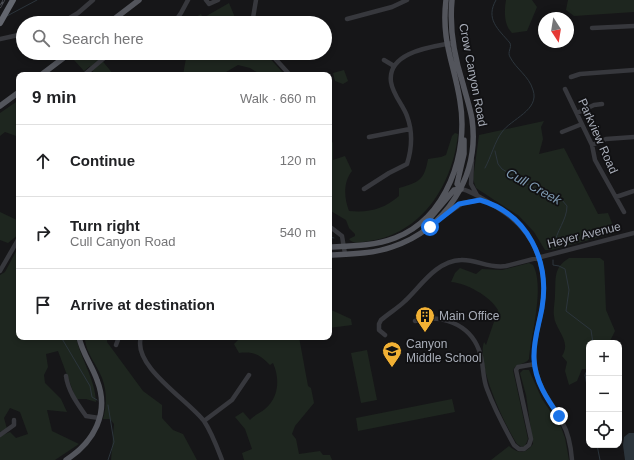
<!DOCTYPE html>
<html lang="en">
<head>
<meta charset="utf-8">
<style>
	body { margin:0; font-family:Helvetica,sans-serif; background:#f2f2f2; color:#202124 }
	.controls { position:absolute; right:12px; bottom:12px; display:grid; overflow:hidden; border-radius:8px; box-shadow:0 2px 6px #0003 }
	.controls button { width:36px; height:36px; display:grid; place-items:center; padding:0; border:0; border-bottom:1px solid #e0e0e0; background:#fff; color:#202124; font:20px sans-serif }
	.compass { position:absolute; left:538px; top:12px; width:36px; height:36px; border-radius:50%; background:#fff; box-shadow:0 2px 6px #0003; rotate:168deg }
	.stop { position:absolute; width:12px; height:12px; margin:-9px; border:3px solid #1a73e8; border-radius:50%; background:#fff }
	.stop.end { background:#1a73e8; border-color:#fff; box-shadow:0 1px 4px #0008 }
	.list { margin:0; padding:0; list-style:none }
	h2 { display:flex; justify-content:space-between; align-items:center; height:52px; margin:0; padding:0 16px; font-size:17px }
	h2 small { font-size:13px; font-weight:400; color:#757577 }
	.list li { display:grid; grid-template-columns:26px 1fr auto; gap:12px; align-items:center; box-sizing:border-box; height:72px; padding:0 16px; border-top:1px solid #e0e0e0 }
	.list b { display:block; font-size:15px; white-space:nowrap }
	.list p { margin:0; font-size:13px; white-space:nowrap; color:#757577 }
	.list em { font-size:13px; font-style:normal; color:#757577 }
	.icon { flex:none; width:22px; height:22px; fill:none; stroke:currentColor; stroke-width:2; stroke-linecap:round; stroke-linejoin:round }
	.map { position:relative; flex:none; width:634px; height:460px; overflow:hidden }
	.search { position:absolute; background:#fff; box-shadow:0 2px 6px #0003; left:16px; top:16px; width:316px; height:44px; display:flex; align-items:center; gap:10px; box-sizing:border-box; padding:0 14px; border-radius:22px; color:#757577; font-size:15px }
	.panel { position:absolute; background:#fff; box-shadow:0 2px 6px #0003; left:16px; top:72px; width:316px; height:268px; border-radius:8px }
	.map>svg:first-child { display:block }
</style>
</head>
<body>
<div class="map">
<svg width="634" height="460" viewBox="0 0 634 460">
	<rect width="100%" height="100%" fill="#161618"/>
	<!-- green -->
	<path fill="#1e261f" d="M 506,0 L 532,0 L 537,7 L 527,31 L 512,33 C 504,25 504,11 506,0 Z
		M 568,0 L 634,0 L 634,12 L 574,16 L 566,10 Z
		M 229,3 L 236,20 L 249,20 L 250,23 L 188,23 L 187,22 L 201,14 L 203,18 Z
		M 82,53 L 105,53 L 100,58 L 114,75 L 95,75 L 90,66 L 84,71 L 74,60 Z
		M 187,53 L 265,53 L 285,75 L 261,75 L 250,68 L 238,65 L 221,75 L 183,75 Z
		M 344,70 L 348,81 L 343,84 L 335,81 L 333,73 Z
		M 19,100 L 19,137 L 5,132 L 0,136 L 0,113 Z
		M 544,121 L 541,127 L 543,139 L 539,154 L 564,148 L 598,214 L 608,213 L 616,233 L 551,250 L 545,250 L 534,232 L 519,216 L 476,188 L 473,179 L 479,135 Z
		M 455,133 L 458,134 C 453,184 422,234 369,241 C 362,242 353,245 349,239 L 355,236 L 355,234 L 349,228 L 346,220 L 329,210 L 329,137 L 333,143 L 333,160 L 345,156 L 352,171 C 343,182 344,198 349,211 C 369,213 384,209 399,196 L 399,188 C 419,182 424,181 428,159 L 441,157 L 446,155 L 452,136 Z
		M 0,212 L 19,221 L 19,234 L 8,243 L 0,240 Z
		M 19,246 L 19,337 L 76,337 C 81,360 95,378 96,402 L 86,399 L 76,399 L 58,351 L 46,354 L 48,367 L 44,375 L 45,383 L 61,399 L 67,412 L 47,410 L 52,431 L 79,444 L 55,460 L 0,460 L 0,436 L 10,432 L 16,438 L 28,434 L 20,412 L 10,408 L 4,418 L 7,429 L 0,432 L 0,275 L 5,272 Z
		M 569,258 L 600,258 L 604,261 L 606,310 L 615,331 L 609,343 L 589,343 L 589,369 L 582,369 L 577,381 L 569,385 L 565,371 L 567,362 L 562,356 C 572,341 555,330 554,316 C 553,310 555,301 555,295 C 556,278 553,268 569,258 Z
		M 529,263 L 533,265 C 545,287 531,334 529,359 C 525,365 516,363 513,370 L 528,439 L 525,446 L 522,447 L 517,444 C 504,423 476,365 484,342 L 486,345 L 498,310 C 490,296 466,283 451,282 L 455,273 L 460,268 L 476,274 L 482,269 L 502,270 Z
		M 329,309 L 351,319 L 352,325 L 329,328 Z
		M 85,337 L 107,337 L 107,342 L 143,391 L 162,405 L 162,418 L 173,430 L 183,434 L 197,460 L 111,460 L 114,424 L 110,419 L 103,419 C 107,405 107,391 102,378 C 97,364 85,353 85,337 Z
		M 241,337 L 299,337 L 308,386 L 311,388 L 314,403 L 295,426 L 292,434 L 296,439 L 299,454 L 320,451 L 323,455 L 330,455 L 332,460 L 244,460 L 242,453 L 252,449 L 245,429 L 235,417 L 243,412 L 250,420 C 253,416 260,413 265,409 C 279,397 280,379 273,363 L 270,365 C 260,355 254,351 239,353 L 234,344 Z
		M 367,350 L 377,400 L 361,403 L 351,353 Z
		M 523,370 L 529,370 L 542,399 L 561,427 L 565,438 L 569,460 L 491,460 L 509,446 C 518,454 526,454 533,444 L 526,395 L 520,373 Z
		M 452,399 L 455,412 L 358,431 L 356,418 Z"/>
	<!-- water -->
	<path fill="#2c353c" d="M 629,433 L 634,433 L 634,460 L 625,460 L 623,445 L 624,437 Z"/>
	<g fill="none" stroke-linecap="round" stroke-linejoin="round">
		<!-- stream -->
		<path stroke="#2c353c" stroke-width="1" d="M 7,16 L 37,0
			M 495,151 L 498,164 L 502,169 L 552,199 L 562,200 L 567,206 C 567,220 556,231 554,246
			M 485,168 C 491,157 495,141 502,132 C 511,119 540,110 533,90 C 529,76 516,69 510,57 C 507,52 512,48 510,43 C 498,29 485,19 496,0
			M 329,237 L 334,238
			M 553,260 L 553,265 L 559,266 L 565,269 L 569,290 L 566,311 L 591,330 L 593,343
			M 61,337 L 90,386 L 92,397 L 97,400
			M 589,366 L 585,375 L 589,396
			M 108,405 L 114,442 L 108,460
			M 597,445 L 600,460"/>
		<!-- minor -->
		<path stroke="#37383d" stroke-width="4.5" d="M 206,0 L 209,4 L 218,0
			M 347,19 L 392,7 L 407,0
			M 61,23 L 78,13 L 93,0
			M 174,23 L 181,13 L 188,0
			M 254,23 L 253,18 L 256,0
			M 592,28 L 634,26
			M 0,39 L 23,34
			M 270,53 L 290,75
			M 384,60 L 394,66
			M 84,75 L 110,53
			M 571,77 L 580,74 L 634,70
			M 565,89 L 592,145 L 595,160 L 624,212
			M 577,113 L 594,105 L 602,104
			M 562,132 L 582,124
			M 369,137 L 410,129
			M 592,145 L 606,139 L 634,137
			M 472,160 L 471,184 L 477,195
			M 364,189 L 389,173 L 407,164 C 412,148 413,132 407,116 C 403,105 393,95 391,82 C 387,52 431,47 452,43
			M 461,189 C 471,190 491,204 501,210 C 536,233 548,266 542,308 C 538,329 531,348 536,371 C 540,391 553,404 562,422 C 569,434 571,447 572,460
			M 616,197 L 634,191
			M 441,218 L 463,203 L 480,200
			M 329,226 L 342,236 L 345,254
			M 0,271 L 19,238
			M 415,321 C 440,314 469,323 479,350 C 484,362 482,377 487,389 C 494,408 504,427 514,445 L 519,449 L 524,449 L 529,445 L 531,439 L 516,370 L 518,367 L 535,364
			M 385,335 L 379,330 L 379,324 L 381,320 C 389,313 398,308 405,301 C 421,286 436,261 461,260 C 476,259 489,269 506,266 L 634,233
			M 141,337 C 132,366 188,400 204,421 C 212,433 217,447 222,460
			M 116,345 L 119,337
			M 66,376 C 68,391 77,403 86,416 L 99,418
			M 204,421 L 232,400 L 249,375
			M 0,435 L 14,425 L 14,420"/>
		<!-- major -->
		<path stroke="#53555c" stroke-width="5.5" d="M 109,23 L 139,0
			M 41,75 L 70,53
			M 0,106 L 19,92
			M 461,189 L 457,184 L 464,154 L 464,140
			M 431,217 L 454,190 L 461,189
			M 329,247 C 351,246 374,246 395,238 C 447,218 469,153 460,101 C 454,63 441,41 446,0
			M 329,255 C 350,254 372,254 392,247 C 446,229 480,176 472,119 C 470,107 466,96 463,84 C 454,56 449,30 452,0
			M 66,460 C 94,442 110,413 97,380 C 92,365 82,353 79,337"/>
		<!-- highway -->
		<path stroke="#63666e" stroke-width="6" d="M 0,23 L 13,0"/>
		<!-- rail casing -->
		<g stroke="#4a4c52" stroke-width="2.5">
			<path id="rail" d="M 0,7 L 4,0"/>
		</g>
		<!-- rail -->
		<use href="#rail" stroke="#111113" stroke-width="1" stroke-dasharray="3" stroke-linecap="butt"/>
	</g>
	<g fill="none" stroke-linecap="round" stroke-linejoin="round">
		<!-- route -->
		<path stroke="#1a73e8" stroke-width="5" d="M 430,227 L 459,204 L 480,200 C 528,214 550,261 542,308 C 539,325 533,341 534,359 C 535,381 547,399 559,416"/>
	</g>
	<!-- icons -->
	<defs>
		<g id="building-pin" transform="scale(1)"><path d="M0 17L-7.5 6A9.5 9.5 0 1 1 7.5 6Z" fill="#f2b134" stroke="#111113"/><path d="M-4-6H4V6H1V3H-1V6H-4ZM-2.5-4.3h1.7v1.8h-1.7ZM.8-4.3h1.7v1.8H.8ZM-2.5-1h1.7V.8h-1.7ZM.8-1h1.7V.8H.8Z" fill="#111"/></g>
		<g id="school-pin" transform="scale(1)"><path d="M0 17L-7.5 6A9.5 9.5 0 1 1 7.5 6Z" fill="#f2b134" stroke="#111113"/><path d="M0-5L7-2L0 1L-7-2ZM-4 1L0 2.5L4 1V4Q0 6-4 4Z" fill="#111"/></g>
	</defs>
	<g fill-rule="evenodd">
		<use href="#building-pin" x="425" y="316"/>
		<use href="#school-pin" x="392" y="351"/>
	</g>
	<g text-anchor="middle" stroke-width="3.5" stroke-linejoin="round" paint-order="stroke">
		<!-- street labels -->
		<g font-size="12" fill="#a8adb8" stroke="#111113">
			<text transform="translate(473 75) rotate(79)" y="4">Crow Canyon Road</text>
			<text transform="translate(598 136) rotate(66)" y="4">Parkview Road</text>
			<text transform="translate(584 235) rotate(-14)" y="4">Heyer Avenue</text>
		</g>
		<!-- poi labels -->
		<g font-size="12" fill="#a8adb8" stroke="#111113" text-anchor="start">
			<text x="439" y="320">Main Office</text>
			<text x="406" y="348">Canyon<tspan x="406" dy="14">Middle School</tspan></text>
		</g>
		<!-- water labels -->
		<g font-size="13" font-style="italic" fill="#7f9bb3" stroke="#111113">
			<text transform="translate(534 186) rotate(29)" y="5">Cull Creek</text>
		</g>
	</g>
</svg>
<div class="controls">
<button>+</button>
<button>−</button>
<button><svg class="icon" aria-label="locate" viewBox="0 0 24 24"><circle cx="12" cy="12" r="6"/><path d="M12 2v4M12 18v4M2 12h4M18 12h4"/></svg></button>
</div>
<svg class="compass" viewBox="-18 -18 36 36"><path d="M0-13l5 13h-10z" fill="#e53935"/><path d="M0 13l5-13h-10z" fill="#757577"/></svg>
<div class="stop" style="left:430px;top:227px"></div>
<div class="stop end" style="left:559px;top:416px"></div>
<div class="search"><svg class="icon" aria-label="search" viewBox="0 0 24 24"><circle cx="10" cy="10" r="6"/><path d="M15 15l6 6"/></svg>Search here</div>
<section class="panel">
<h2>9 min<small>Walk · 660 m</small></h2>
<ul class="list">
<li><svg class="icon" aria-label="ahead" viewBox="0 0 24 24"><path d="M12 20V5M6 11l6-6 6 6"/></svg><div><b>Continue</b></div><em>120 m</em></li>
<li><svg class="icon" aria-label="right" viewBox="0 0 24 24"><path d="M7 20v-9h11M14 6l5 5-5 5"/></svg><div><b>Turn right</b><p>Cull Canyon Road</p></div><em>540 m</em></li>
<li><svg class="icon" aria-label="arrive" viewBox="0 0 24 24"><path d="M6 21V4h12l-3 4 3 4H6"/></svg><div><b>Arrive at destination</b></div></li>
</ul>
</section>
</div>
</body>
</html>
